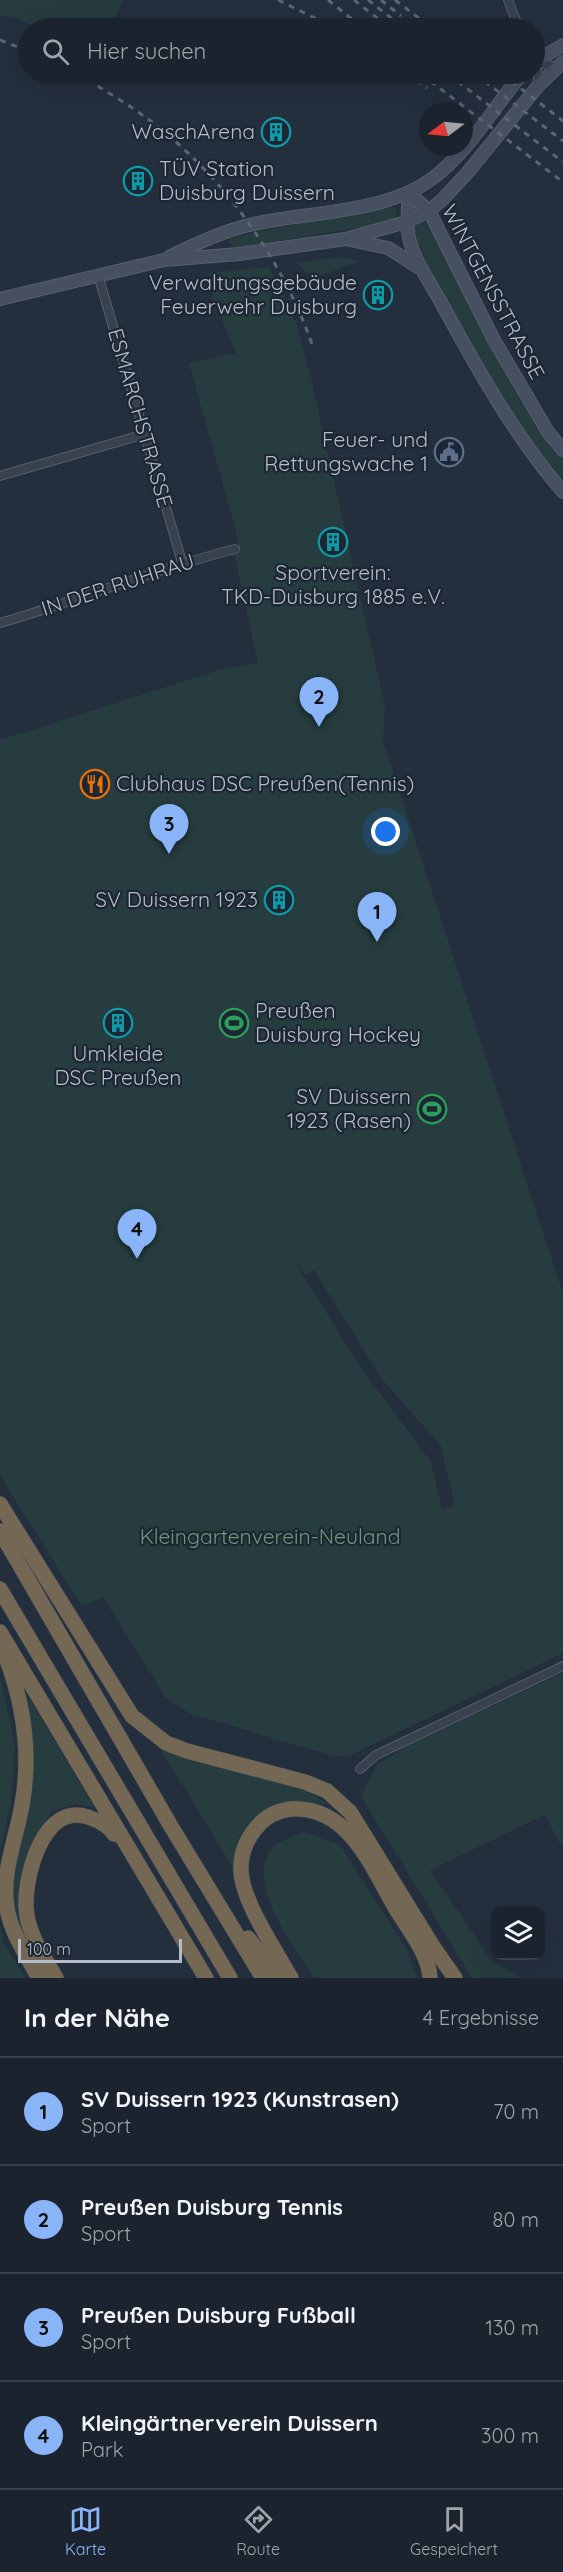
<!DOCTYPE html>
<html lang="de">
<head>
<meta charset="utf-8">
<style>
	body { margin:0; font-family:Quicksand,sans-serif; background:#282f3a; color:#f1f3f6 }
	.controls { position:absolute; right:18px; bottom:18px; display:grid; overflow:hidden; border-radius:12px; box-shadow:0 6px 24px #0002 }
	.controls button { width:54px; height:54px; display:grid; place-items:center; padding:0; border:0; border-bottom:2px solid #39404a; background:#1b232e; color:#f1f3f6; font:30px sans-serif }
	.compass { position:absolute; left:419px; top:102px; width:54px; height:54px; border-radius:50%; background:#1b232e; box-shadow:0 6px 24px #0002; rotate:254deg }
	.scale { position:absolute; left:18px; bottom:15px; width:164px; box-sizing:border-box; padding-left:6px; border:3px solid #b4bcc9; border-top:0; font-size:16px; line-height:21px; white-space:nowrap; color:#b4bcc9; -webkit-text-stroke:4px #1d2633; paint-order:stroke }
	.you { position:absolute; left:386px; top:832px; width:21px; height:21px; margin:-15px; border:4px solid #fff; border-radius:50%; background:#1a73e8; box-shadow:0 0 0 9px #1a73e833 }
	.badge { display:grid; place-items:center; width:39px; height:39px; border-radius:50%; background:#8ab4f8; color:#111; font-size:20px; font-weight:700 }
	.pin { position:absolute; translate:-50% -50px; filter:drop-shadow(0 2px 3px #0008) }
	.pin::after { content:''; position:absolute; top:32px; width:21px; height:18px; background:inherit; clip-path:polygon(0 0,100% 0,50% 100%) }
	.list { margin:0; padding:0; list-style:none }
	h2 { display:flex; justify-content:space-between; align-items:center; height:78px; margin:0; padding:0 24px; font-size:26px }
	h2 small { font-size:20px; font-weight:400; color:#a0a4aa }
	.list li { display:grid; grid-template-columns:39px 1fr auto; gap:18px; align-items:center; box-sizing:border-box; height:108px; padding:0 24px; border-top:2px solid #39404a }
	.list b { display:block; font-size:22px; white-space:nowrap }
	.list p { margin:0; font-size:20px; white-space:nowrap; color:#a0a4aa }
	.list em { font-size:20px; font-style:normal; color:#a0a4aa }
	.icon { flex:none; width:33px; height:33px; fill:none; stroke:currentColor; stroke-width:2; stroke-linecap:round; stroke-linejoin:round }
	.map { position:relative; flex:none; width:563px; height:1978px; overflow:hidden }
	.search { position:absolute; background:#1b232e; box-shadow:0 6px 24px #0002; left:18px; right:18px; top:18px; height:66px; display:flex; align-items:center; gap:15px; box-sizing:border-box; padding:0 21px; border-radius:33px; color:#a0a4aa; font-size:22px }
	.sheet { height:510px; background:#1b232e }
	nav { display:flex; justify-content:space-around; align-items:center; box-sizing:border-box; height:84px; border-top:2px solid #39404a; background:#1b232e; font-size:16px; color:#a0a4aa }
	nav a { display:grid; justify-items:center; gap:3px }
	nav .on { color:#8ab4f8 }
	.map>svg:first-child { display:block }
</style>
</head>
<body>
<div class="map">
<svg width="563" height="1978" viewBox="0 0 563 1978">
	<rect width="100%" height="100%" fill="#242f3e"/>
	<!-- green -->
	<path fill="#263c3f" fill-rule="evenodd" d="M 0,0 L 124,0 L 109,28 L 37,28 L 19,19 L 0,15 Z
		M 386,206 L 395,208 L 397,215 L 392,220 L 378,225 L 233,248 L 228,238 Z
		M 423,220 L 435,237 L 512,385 L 548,443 L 563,458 L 563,482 L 536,451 L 477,355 L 426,262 L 415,234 L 416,224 Z
		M 339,257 L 360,261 L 313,278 L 296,263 Z
		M 269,267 L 297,325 L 311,378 L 385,707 L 383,741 L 563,1294 L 563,1653 L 349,1756 L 333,1756 L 189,1713 L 165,1697 L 103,1597 L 82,1606 L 0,1476 L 0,740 L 219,670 L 258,663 L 234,553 L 238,539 L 189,363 L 236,353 L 213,298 L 209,273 ZM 291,1256 L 305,1275 L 314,1270 L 382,1379 L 441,1446 L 455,1506 L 442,1509 L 431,1462 L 361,1368 Z
		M 563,1673 L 563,1843 L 560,1844 L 545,1815 L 430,1870 L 492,1961 L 522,1978 L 472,1978 L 361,1796 L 376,1765 L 411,1744 Z
		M 0,1677 L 15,1745 L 12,1796 L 0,1853 Z
		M 23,1688 L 94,1807 L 75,1804 L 52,1811 L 35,1838 L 22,1879 L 36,1958 L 16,1921 L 11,1896 Z
		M 160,1749 L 301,1788 L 330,1805 C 294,1799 260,1801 240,1837 C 235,1845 236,1859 234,1869 Z
		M 303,1832 L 340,1845 L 406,1948 L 418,1978 L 314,1978 C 295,1946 245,1886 271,1849 C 276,1842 294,1837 303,1832 Z
		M 0,1925 L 4,1944 L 26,1978 L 0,1978 Z"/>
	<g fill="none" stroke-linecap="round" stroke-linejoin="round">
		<!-- street casing -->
		<g stroke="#565f6c" stroke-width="10">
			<path id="street" d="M 508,0 L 519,28
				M 534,61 L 538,73 L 538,86
				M 535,62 L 558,67
				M 98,275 L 182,562
				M 0,476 L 145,434
				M 0,623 C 79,600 156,569 235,549
				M 360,1769 L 376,1755 L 563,1666"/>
		</g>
		<!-- secondary casing -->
		<g stroke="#565f6c" stroke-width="14">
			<path id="secondary" d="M 534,62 L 563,45
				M 409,193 C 408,208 406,223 409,238 C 415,263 432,285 444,308 C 479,372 515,436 563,492
				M 409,193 L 429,211 L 494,340 L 548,432 L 563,450
				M 350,240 L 388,248 L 421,269
				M 169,257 C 193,245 218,233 245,226 C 303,211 384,215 433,178 C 470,150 493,108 522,74
				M 0,299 L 164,260 L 239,254 L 346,239 L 406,222 L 429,211 L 443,199 L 468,172 L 538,86 L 563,62"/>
		</g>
		<!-- highway casing -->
		<g stroke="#434c59" stroke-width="16">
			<path id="highway" d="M 0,1504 L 132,1716 L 166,1743 L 187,1751 L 305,1782 L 327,1791 L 350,1812 L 432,1945 L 455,1978
				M 0,1531 L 172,1828 L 263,1978
				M 0,1589 L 230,1978
				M 0,1632 L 206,1978
				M 1,1645 C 23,1697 32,1749 22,1805 C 16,1840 1,1873 7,1908 C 11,1933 27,1956 39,1978
				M 248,1938 L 279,1978
				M 56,1978 C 43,1955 27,1933 26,1906 C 25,1874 44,1802 88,1817 C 99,1821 108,1825 114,1834
				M 291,1978 C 276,1951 242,1901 241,1871 C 240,1850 249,1833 265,1819 C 274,1812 288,1808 299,1809 C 351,1811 373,1870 396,1909 C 408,1929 429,1954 430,1978"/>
		</g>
		<!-- street -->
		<use href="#street" stroke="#38414e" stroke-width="8"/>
		<!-- secondary -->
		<use href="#secondary" stroke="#465061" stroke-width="12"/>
		<!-- highway -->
		<use href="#highway" stroke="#746855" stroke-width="15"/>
		<!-- rail -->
		<path stroke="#5a6575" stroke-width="3" stroke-dasharray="6 6" stroke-linecap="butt" d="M 278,0 L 335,28
			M 328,0 L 363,28
			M 354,0 L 390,28
			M 368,0 L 404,28
			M 381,0 L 401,16
			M 395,0 L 432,28
			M 0,40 L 28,51
			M 77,74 C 108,92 140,111 168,135 C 233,190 285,266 313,347
			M 406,74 L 427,88
			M 421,74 L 563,182
			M 448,74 L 563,162
			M 475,74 L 563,141
			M 502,74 L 563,121"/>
	</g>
	<!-- icons -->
	<defs>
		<g id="building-ring" transform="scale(1.5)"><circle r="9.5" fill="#1d2633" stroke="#0f9aa8" stroke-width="1.5"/><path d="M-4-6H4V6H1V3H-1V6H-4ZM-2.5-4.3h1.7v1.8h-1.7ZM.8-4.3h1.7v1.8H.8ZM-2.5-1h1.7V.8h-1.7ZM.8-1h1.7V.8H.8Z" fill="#0f9aa8"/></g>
		<g id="civic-ring" transform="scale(1.5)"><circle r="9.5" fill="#1d2633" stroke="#5c6f8a" stroke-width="1.5"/><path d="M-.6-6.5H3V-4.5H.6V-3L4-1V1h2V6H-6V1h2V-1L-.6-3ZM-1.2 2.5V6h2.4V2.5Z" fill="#5c6f8a"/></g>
		<g id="restaurant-ring" transform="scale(1.5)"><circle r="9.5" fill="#1d2633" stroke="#e8710a" stroke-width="1.5"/><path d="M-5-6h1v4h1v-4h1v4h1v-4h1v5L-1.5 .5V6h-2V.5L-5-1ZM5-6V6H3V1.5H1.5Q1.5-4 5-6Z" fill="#e8710a"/></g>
		<g id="stadium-ring" transform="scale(1.5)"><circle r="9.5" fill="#1d2633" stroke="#2e9e5b" stroke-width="1.5"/><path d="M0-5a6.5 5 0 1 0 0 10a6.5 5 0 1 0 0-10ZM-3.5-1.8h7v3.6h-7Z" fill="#2e9e5b"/></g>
	</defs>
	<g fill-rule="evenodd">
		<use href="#building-ring" x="276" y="132"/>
		<use href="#building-ring" x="138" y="181"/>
		<use href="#building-ring" x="378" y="295"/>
		<use href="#civic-ring" x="449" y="452"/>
		<use href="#building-ring" x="333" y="542"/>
		<use href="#restaurant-ring" x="95" y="784"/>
		<use href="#building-ring" x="279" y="900"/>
		<use href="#building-ring" x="118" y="1023"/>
		<use href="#stadium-ring" x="234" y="1023"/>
		<use href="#stadium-ring" x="432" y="1109"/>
	</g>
	<g text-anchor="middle" stroke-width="4.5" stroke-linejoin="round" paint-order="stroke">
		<!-- poi labels -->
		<g font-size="21" fill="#b4bcc9" stroke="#1d2633" text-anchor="end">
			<text x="255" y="139">WaschArena</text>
			<text x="159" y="176" text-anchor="start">TÜV Station<tspan x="159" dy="24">Duisburg Duissern</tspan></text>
			<text x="357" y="290">Verwaltungsgebäude<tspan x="357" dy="24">Feuerwehr Duisburg</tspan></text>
			<text x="428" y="447">Feuer- und<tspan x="428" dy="24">Rettungswache 1</tspan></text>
			<text x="333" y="580" text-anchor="middle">Sportverein:<tspan x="333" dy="24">TKD-Duisburg 1885 e.V.</tspan></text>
			<text x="116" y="791" text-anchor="start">Clubhaus DSC Preußen(Tennis)</text>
			<text x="258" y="907">SV Duissern 1923</text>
			<text x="255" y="1018" text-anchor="start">Preußen<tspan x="255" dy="24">Duisburg Hockey</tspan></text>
			<text x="118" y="1061" text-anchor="middle">Umkleide<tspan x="118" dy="24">DSC Preußen</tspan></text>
			<text x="411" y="1104">SV Duissern<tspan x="411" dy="24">1923 (Rasen)</tspan></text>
		</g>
		<!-- street labels -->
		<g font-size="21" fill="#b4bcc9" stroke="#1d2633">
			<text transform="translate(493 292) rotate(62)" y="7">WINTGENSSTRASSE</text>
			<text transform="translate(140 418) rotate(74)" y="7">ESMARCHSTRASSE</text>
			<text transform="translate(118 585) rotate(-18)" y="7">IN DER RUHRAU</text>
		</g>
		<!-- park labels -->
		<g font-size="21" fill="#6b9a76" stroke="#1d2633">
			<text x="270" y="1544">Kleingartenverein-Neuland</text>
		</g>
	</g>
</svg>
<div class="controls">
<button><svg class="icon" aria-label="layers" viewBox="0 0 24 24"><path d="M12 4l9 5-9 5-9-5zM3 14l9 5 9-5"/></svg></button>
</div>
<svg class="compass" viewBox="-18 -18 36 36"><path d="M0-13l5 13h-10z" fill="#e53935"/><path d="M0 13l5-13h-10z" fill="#a0a4aa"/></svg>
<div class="scale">100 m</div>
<div class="you"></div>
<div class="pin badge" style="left:377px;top:942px">1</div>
<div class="pin badge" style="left:319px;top:727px">2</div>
<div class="pin badge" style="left:169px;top:854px">3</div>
<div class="pin badge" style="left:137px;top:1259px">4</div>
<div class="search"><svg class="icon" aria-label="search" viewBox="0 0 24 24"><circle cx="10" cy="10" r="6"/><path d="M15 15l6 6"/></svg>Hier suchen</div>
</div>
<section class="sheet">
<h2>In der Nähe<small>4 Ergebnisse</small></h2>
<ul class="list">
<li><span class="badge">1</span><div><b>SV Duissern 1923 (Kunstrasen)</b><p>Sport</p></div><em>70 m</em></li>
<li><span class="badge">2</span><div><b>Preußen Duisburg Tennis</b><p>Sport</p></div><em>80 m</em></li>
<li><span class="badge">3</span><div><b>Preußen Duisburg Fußball</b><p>Sport</p></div><em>130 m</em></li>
<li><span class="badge">4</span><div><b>Kleingärtnerverein Duissern</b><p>Park</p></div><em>300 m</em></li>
</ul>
</section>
<nav>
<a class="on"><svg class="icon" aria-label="map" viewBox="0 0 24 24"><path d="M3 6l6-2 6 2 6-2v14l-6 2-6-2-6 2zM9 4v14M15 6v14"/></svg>Karte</a>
<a><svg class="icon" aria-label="directions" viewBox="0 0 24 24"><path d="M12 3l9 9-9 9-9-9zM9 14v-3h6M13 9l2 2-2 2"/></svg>Route</a>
<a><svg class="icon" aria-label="saved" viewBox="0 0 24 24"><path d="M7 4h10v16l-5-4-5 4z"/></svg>Gespeichert</a>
</nav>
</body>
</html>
